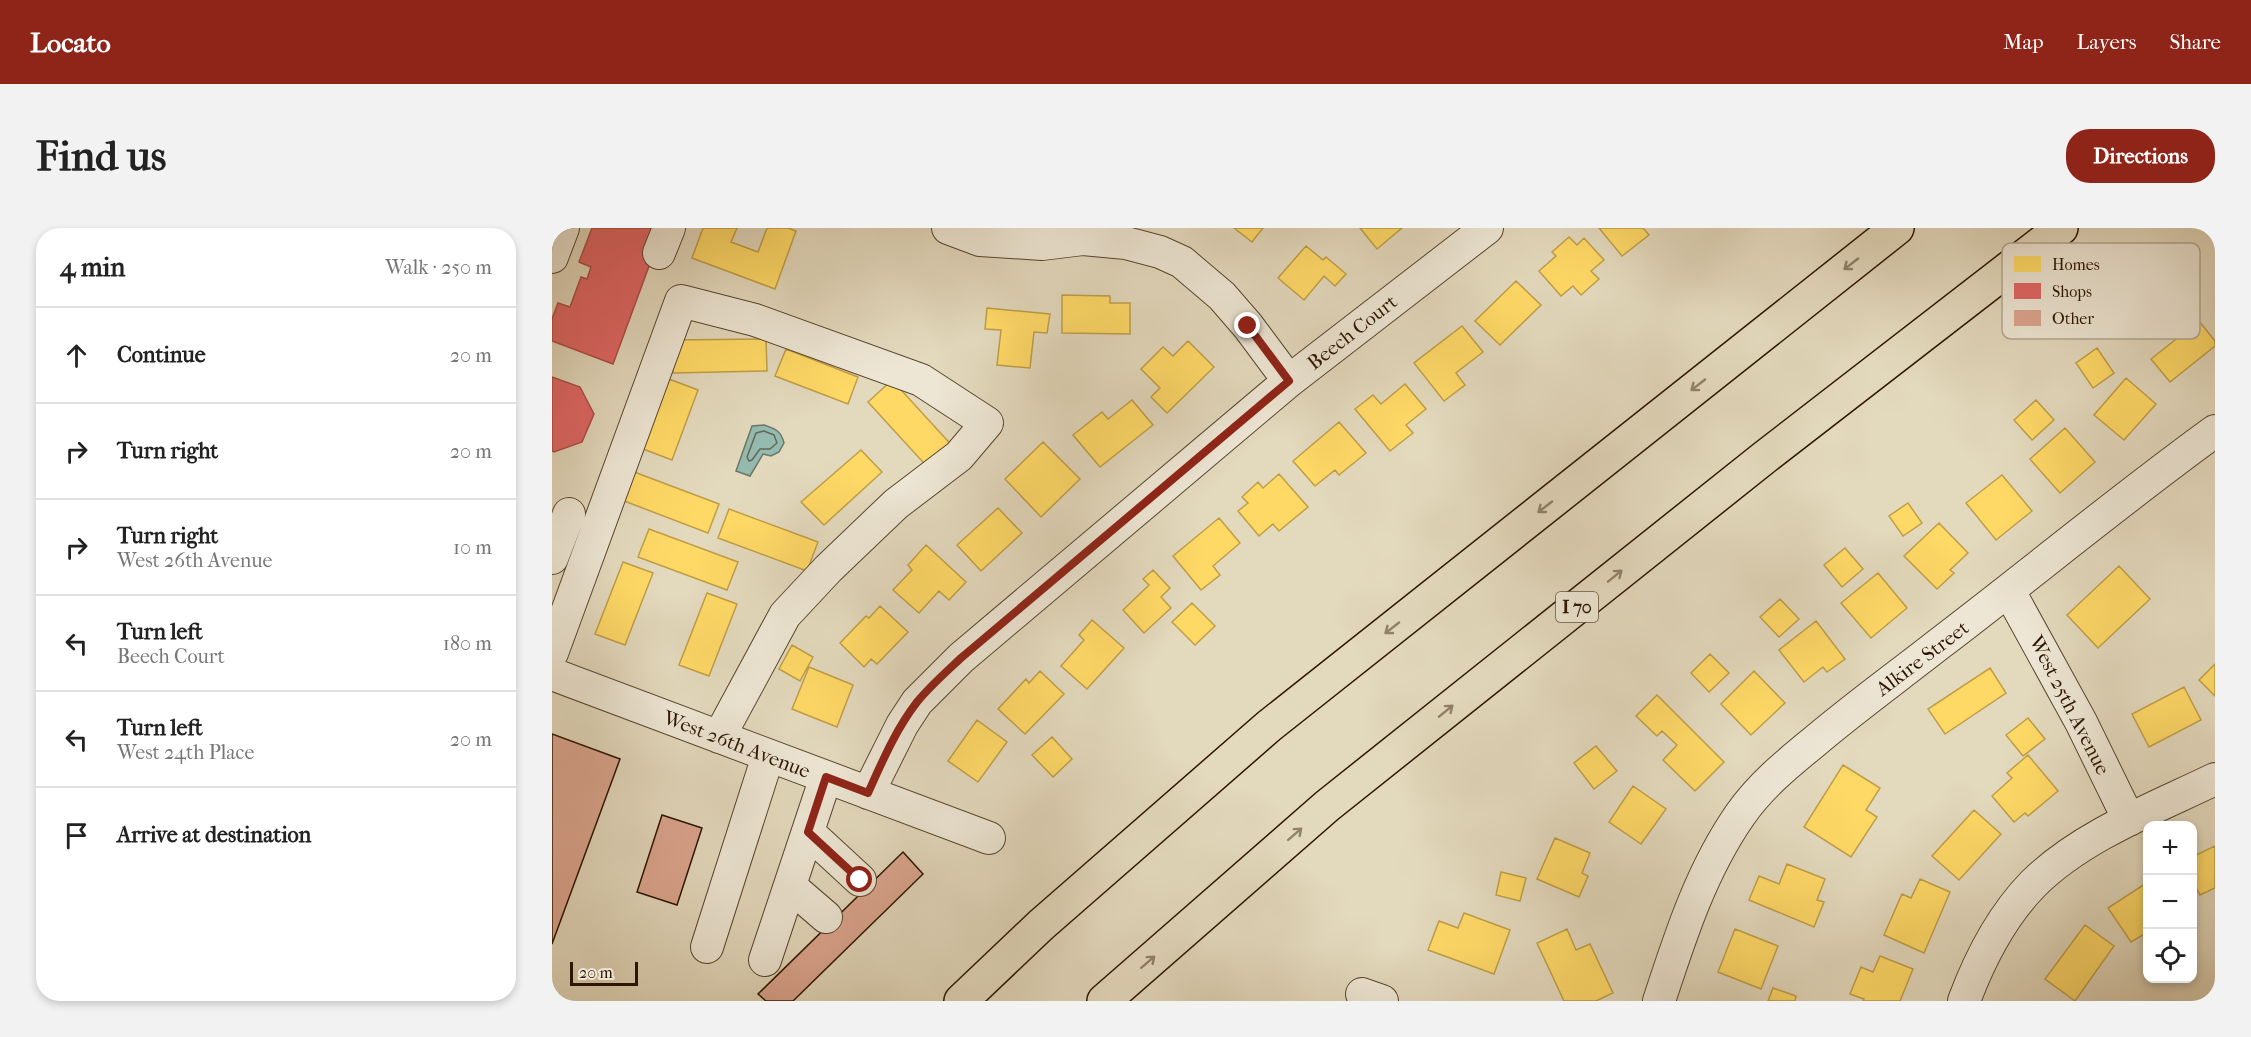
<!DOCTYPE html>
<html lang="en">
<head>
<meta charset="utf-8">
<style>
	body { margin:0; font-family:"IM FELL French Canon",serif; background:#f2f2f2; color:#222 }
	.controls { position:absolute; right:18px; bottom:18px; display:grid; overflow:hidden; border-radius:12px; box-shadow:0 3px 9px #0003 }
	.controls button { width:54px; height:54px; display:grid; place-items:center; padding:0; border:0; border-bottom:2px solid #e0e0e0; background:#fff; color:#222; font:30px sans-serif }
	.scale { position:absolute; left:18px; bottom:15px; width:68px; box-sizing:border-box; padding-left:6px; border:3px solid #2d1500; border-top:0; font-size:16px; line-height:21px; white-space:nowrap; color:#2d1500; -webkit-text-stroke:4px #ede6d4; paint-order:stroke }
	.stop { position:absolute; width:18px; height:18px; margin:-14px; border:4px solid #8f2418; border-radius:50%; background:#fff }
	.stop.end { background:#8f2418; border-color:#fff; box-shadow:0 2px 6px #0008 }
	.list { margin:0; padding:0; list-style:none }
	h2 { display:flex; justify-content:space-between; align-items:center; height:78px; margin:0; padding:0 24px; font-size:26px }
	h2 small { font-size:20px; font-weight:400; color:#767676 }
	.list li { display:grid; grid-template-columns:39px 1fr auto; gap:18px; align-items:center; box-sizing:border-box; height:96px; padding:0 24px; border-top:2px solid #e0e0e0 }
	.list b { display:block; font-size:22px; white-space:nowrap }
	.list p { margin:0; font-size:20px; white-space:nowrap; color:#767676 }
	.list em { font-size:20px; font-style:normal; color:#767676 }
	.icon { flex:none; width:33px; height:33px; fill:none; stroke:currentColor; stroke-width:2; stroke-linecap:round; stroke-linejoin:round }
	.map { position:relative; flex:none; width:1663px; height:773px; overflow:hidden; border-radius:24px }
	header { display:flex; align-items:center; gap:36px; box-sizing:border-box; height:84px; padding:0 30px; background:#8f2418; color:#fff }
	header strong { font-size:28px }
	nav { display:flex; gap:33px; margin-inline-start:auto; font-size:21px }
	.intro { display:flex; align-items:center; justify-content:space-between; box-sizing:border-box; height:144px; padding:0 36px }
	h1 { margin:0; font-size:42px }
	.button { padding:15px 27px; border-radius:24px; background:#8f2418; color:#fff; font-size:21px; font-weight:700 }
	main { display:flex; gap:36px; padding:0 36px }
	aside { flex:1; background:#fff; border-radius:24px; box-shadow:0 3px 9px #0003 }
	.map>svg:first-child { display:block }
</style>
</head>
<body>
<header>
<strong>Locato</strong>
<nav><a>Map</a><a>Layers</a><a>Share</a></nav>
</header>
<div class="intro"><h1>Find us</h1><a class="button">Directions</a></div>
<main>
<aside>
<h2>4 min<small>Walk · 250 m</small></h2>
<ul class="list">
<li><svg class="icon" aria-label="ahead" viewBox="0 0 24 24"><path d="M12 20V5M6 11l6-6 6 6"/></svg><div><b>Continue</b></div><em>20 m</em></li>
<li><svg class="icon" aria-label="right" viewBox="0 0 24 24"><path d="M7 20v-9h11M14 6l5 5-5 5"/></svg><div><b>Turn right</b></div><em>20 m</em></li>
<li><svg class="icon" aria-label="right" viewBox="0 0 24 24"><path d="M7 20v-9h11M14 6l5 5-5 5"/></svg><div><b>Turn right</b><p>West 26th Avenue</p></div><em>10 m</em></li>
<li><svg class="icon" aria-label="left" viewBox="0 0 24 24"><path d="M17 20v-9H6M10 6l-5 5 5 5"/></svg><div><b>Turn left</b><p>Beech Court</p></div><em>180 m</em></li>
<li><svg class="icon" aria-label="left" viewBox="0 0 24 24"><path d="M17 20v-9H6M10 6l-5 5 5 5"/></svg><div><b>Turn left</b><p>West 24th Place</p></div><em>20 m</em></li>
<li><svg class="icon" aria-label="arrive" viewBox="0 0 24 24"><path d="M6 21V4h12l-3 4 3 4H6"/></svg><div><b>Arrive at destination</b></div></li>
</ul>
</aside>
<div class="map">
<svg width="1663" height="773" viewBox="0 0 1663 773">
	<rect width="100%" height="100%" fill="#e3d9bd"/>
	<filter id="stains"><feTurbulence type="fractalNoise" baseFrequency=".00333" numOctaves="4"/><feColorMatrix values="0 0 0 0 .2 0 0 0 0 .09 0 0 0 0 .02 0 0 0 .5 -.17"/></filter>
	<radialGradient id="worn" r=".72"><stop offset=".6" stop-color="#630" stop-opacity="0"/><stop offset="1" stop-color="#630" stop-opacity=".3"/></radialGradient>
	<!-- water -->
	<path fill="#95baaf" stroke="#6b7869" stroke-width="1.5" d="M 212,197 C 224,201 229,203 232,215 L 227,224 L 219,228 L 211,226 L 198,248 L 184,243 L 200,198 Z"/>
	<!-- homes -->
	<path fill="#ffd966" stroke="#c09e47" stroke-width="1.5" d="M 151,0 L 185,0 L 179,14 L 206,24 L 215,0 L 236,0 L 244,3 L 223,61 L 140,30 Z
		M 682,0 L 711,0 L 700,14 Z
		M 808,0 L 850,0 L 825,21 Z
		M 1047,0 L 1091,0 L 1097,7 L 1070,28 Z
		M 1017,9 L 1025,17 L 1032,10 L 1052,32 L 1039,43 L 1047,51 L 1029,67 L 1021,58 L 1009,68 L 987,43 L 1004,28 L 1000,24 Z
		M 754,18 L 771,32 L 774,29 L 794,46 L 783,58 L 772,48 L 752,72 L 726,50 Z
		M 964,53 L 989,77 L 948,117 L 923,93 Z
		M 510,67 L 558,68 L 558,75 L 578,75 L 578,106 L 510,105 Z
		M 435,80 L 498,86 L 495,105 L 482,104 L 478,140 L 445,137 L 449,102 L 433,101 Z
		M 1647,93 L 1663,113 L 1663,118 L 1618,154 L 1599,131 Z
		M 910,98 L 931,124 L 904,145 L 913,157 L 892,173 L 862,135 Z
		M 214,111 L 215,143 L 121,145 L 120,112 Z
		M 636,113 L 662,139 L 615,185 L 599,169 L 608,160 L 589,141 L 611,119 L 621,128 Z
		M 1545,120 L 1562,145 L 1541,160 L 1524,135 Z
		M 234,121 L 306,149 L 296,176 L 223,148 Z
		M 1574,150 L 1604,176 L 1572,212 L 1542,187 Z
		M 117,151 L 146,162 L 120,232 L 91,221 Z
		M 340,152 L 404,222 L 380,244 L 316,174 Z
		M 853,156 L 874,181 L 854,197 L 861,205 L 838,223 L 803,181 L 821,167 L 829,176 Z
		M 580,172 L 601,197 L 548,239 L 521,207 L 550,184 L 556,191 Z
		M 1484,172 L 1502,192 L 1480,212 L 1462,192 Z
		M 787,194 L 814,225 L 787,247 L 783,242 L 763,258 L 741,233 Z
		M 1513,200 L 1543,234 L 1508,265 L 1478,231 Z
		M 491,214 L 528,251 L 489,289 L 453,251 Z
		M 309,222 L 330,244 L 272,297 L 249,274 Z
		M 77,242 L 167,276 L 156,305 L 67,271 Z
		M 727,246 L 756,279 L 727,303 L 721,296 L 707,308 L 686,283 L 696,275 L 690,269 L 706,254 L 711,260 Z
		M 1450,247 L 1480,283 L 1444,312 L 1414,275 Z
		M 1356,275 L 1370,295 L 1351,308 L 1337,288 Z
		M 446,280 L 470,305 L 429,343 L 405,317 Z
		M 177,281 L 266,314 L 255,343 L 166,310 Z
		M 667,290 L 688,315 L 661,338 L 668,347 L 649,362 L 621,328 Z
		M 1387,295 L 1416,325 L 1398,342 L 1402,345 L 1385,361 L 1352,328 Z
		M 97,301 L 186,334 L 175,362 L 86,329 Z
		M 374,317 L 414,354 L 397,372 L 387,363 L 367,385 L 341,362 L 360,342 L 356,337 Z
		M 1293,320 L 1311,341 L 1290,359 L 1272,337 Z
		M 71,334 L 101,345 L 73,417 L 43,406 Z
		M 1567,338 L 1598,371 L 1546,420 L 1515,387 Z
		M 601,342 L 618,360 L 609,369 L 619,380 L 592,405 L 571,382 L 597,357 L 591,351 Z
		M 1326,345 L 1355,380 L 1319,410 L 1289,375 Z
		M 155,365 L 185,376 L 157,448 L 127,437 Z
		M 1228,371 L 1247,391 L 1227,409 L 1208,389 Z
		M 640,375 L 663,398 L 643,417 L 620,394 Z
		M 328,378 L 356,404 L 325,436 L 319,431 L 312,439 L 288,415 L 314,388 L 317,390 Z
		M 540,392 L 572,420 L 535,461 L 509,438 L 532,412 L 527,407 Z
		M 1264,393 L 1293,431 L 1275,444 L 1271,439 L 1252,454 L 1227,422 Z
		M 240,417 L 261,429 L 248,453 L 227,441 Z
		M 1158,426 L 1177,445 L 1157,464 L 1139,445 Z
		M 1663,436 L 1663,468 L 1647,452 Z
		M 257,439 L 301,457 L 285,499 L 240,481 Z
		M 1438,440 L 1454,465 L 1393,506 L 1376,481 Z
		M 488,443 L 512,466 L 473,506 L 446,481 L 474,451 L 477,455 Z
		M 1202,443 L 1233,475 L 1199,507 L 1169,476 Z
		M 1632,459 L 1649,492 L 1597,519 L 1580,486 Z
		M 1105,467 L 1172,534 L 1143,563 L 1111,532 L 1125,517 L 1110,503 L 1105,508 L 1084,488 Z
		M 1476,490 L 1493,511 L 1471,528 L 1454,507 Z
		M 425,492 L 455,514 L 426,554 L 396,533 Z
		M 500,509 L 520,531 L 501,549 L 480,527 Z
		M 1044,518 L 1065,543 L 1042,561 L 1022,535 Z
		M 1476,527 L 1506,563 L 1476,588 L 1473,585 L 1462,594 L 1440,568 L 1460,550 L 1455,545 Z
		M 1291,537 L 1328,560 L 1314,582 L 1325,589 L 1299,629 L 1252,599 Z
		M 1081,558 L 1114,581 L 1089,616 L 1057,594 Z
		M 1422,582 L 1449,606 L 1407,652 L 1380,628 Z
		M 1003,610 L 1038,625 L 1030,645 L 1036,648 L 1027,669 L 985,651 Z
		M 1663,618 L 1663,660 L 1648,667 L 1640,652 L 1640,629 Z
		M 1235,636 L 1273,651 L 1265,672 L 1272,674 L 1262,699 L 1197,672 L 1207,648 L 1227,656 Z
		M 949,644 L 974,650 L 968,673 L 944,667 Z
		M 1368,651 L 1398,664 L 1372,725 L 1332,707 L 1350,666 L 1359,670 Z
		M 1596,654 L 1596,704 L 1579,714 L 1556,680 Z
		M 912,685 L 958,702 L 942,746 L 876,722 L 887,693 L 906,700 Z
		M 1533,697 L 1562,718 L 1523,773 L 1493,751 Z
		M 1015,701 L 1024,722 L 1038,716 L 1061,765 L 1044,773 L 1012,773 L 985,715 Z
		M 1183,701 L 1226,718 L 1209,761 L 1166,744 Z
		M 1328,728 L 1361,741 L 1348,773 L 1311,773 L 1312,771 L 1298,766 L 1309,739 L 1321,744 Z
		M 1221,760 L 1244,768 L 1243,773 L 1216,773 Z"/>
	<!-- shops -->
	<path fill="#e06666" stroke="#aa4e47" stroke-width="1.5" d="M 40,0 L 102,0 L 100,30 L 61,136 L 0,113 L 0,91 L 6,75 L 18,79 L 29,49 L 35,51 L 39,39 L 27,34 Z
		M 0,149 L 28,159 L 42,186 L 30,214 L 2,224 L 0,223 Z"/>
	<g fill="none" stroke-linecap="round" stroke-linejoin="round">
		<!-- shore -->
		<path stroke="#616858" stroke-width="1.5" d="M 212,203 L 222,207 L 225,215 L 218,221 L 208,221 L 200,232 L 197,233 L 195,229 L 204,205 Z"/>
	</g>
	<!-- building -->
	<path fill="#dba58f" stroke="#2d1500" stroke-width="1.5" d="M 0,506 L 68,531 L 0,716 Z
		M 110,587 L 150,600 L 125,677 L 85,664 Z
		M 351,624 L 371,646 L 241,773 L 214,773 L 206,766 Z"/>
	<g fill="none" stroke-linecap="round" stroke-linejoin="round">
		<!-- minor casing -->
		<g stroke="#5a462f" stroke-width="34">
			<path id="minor" d="M 396,0 L 428,12 L 490,16 L 531,11 L 574,15 L 608,24 L 630,34 L 670,68 L 696,98 L 737,153
				M 107,25 L 117,0
				M 0,29 L 11,0
				M 0,330 L 17,286
				M 1457,363 L 1529,494 L 1577,592
				M 0,425 L 129,73 L 203,92 L 369,152 L 435,195 L 407,228 L 344,276 L 276,341 L 233,387 L 167,509
				M 0,446 L 437,610
				M 316,565 L 350,497 L 365,474 L 409,430 L 737,153 L 935,0
				M 256,604 L 308,652
				M 238,658 L 274,689
				M 155,719 L 216,528
				M 213,732 L 274,549
				M 810,766 L 830,773
				M 1107,773 C 1128,709 1149,643 1188,587 C 1208,558 1235,536 1262,514 C 1302,480 1345,449 1387,416 C 1479,346 1569,271 1663,203
				M 1412,773 C 1428,730 1449,689 1481,656 C 1529,608 1603,580 1663,551"/>
		</g>
		<!-- highway casing -->
		<g stroke="#2d1500" stroke-width="36">
			<path id="highway" d="M 409,773 L 489,697 L 717,498 L 1345,0
				M 552,773 L 775,578 L 1213,229 L 1509,0"/>
		</g>
		<!-- minor -->
		<use href="#minor" stroke="#ede6d4" stroke-width="32"/>
		<!-- highway -->
		<use href="#highway" stroke="#e3d9bd" stroke-width="33"/>
	</g>
	<!-- one-way arrows -->
	<defs><path id="oneway-shaft" d="M-6 0H5M1.5-3L5.5 0L1.5 3" fill="none" stroke-width="1.6" stroke-linecap="round" stroke-linejoin="round" transform="scale(1.5)"/></defs>
	<g stroke="#918168">
		<use href="#oneway-shaft" transform="translate(1299 36) rotate(142)"/>
		<use href="#oneway-shaft" transform="translate(1146 157) rotate(142)"/>
		<use href="#oneway-shaft" transform="translate(993 279) rotate(142)"/>
		<use href="#oneway-shaft" transform="translate(1063 348) rotate(-39)"/>
		<use href="#oneway-shaft" transform="translate(840 400) rotate(142)"/>
		<use href="#oneway-shaft" transform="translate(894 483) rotate(-39)"/>
		<use href="#oneway-shaft" transform="translate(743 606) rotate(-41)"/>
		<use href="#oneway-shaft" transform="translate(596 734) rotate(-41)"/>
	</g>
	<g fill="none" stroke-linecap="round" stroke-linejoin="round">
		<!-- route -->
		<path stroke="#8f2418" stroke-width="8" d="M 308,652 L 256,604 L 274,549 L 316,565 C 330,534 344,501 365,474 C 378,458 394,444 409,430 L 737,153 L 696,98"/>
	</g>
	<g text-anchor="middle" stroke-width="6" stroke-linejoin="round" paint-order="stroke">
		<!-- shield labels -->
		<rect fill="#ede6d4" stroke="#675440" stroke-width="1.5" x="1004" y="364" width="42" height="30" rx="4.5"/>
		<g font-size="18" font-weight="bold" fill="#2d1500">
			<text x="1025" y="385">I 70</text>
		</g>
		<!-- street labels -->
		<g font-size="20" fill="#2d1500" stroke="#ede6d4">
			<text transform="translate(800 104) rotate(-38)" y="7">Beech Court</text>
			<text transform="translate(1370 430) rotate(-37)" y="7">Alkire Street</text>
			<text transform="translate(1518 477) rotate(63)" y="7">West 25th Avenue</text>
			<text transform="translate(185 516) rotate(21)" y="7">West 26th Avenue</text>
		</g>
	</g>
	<!-- legend -->
	<rect x="1450" y="15" width="198" height="96" rx="9" fill="#ede6d4" stroke="#b3a794" stroke-width="1.5"/>
	<rect x="1462" y="28" width="27" height="16" fill="#ffd966"/>
	<rect x="1462" y="55" width="27" height="16" fill="#e06666"/>
	<rect x="1462" y="82" width="27" height="16" fill="#dba58f"/>
	<g font-size="16" fill="#2d1500">
		<text x="1500" y="42">Homes</text>
		<text x="1500" y="69">Shops</text>
		<text x="1500" y="96">Other</text>
	</g>
	<rect width="100%" height="100%" filter="url(#stains)"/>
	<rect width="100%" height="100%" fill="url(#worn)"/>
</svg>
<div class="controls">
<button>+</button>
<button>−</button>
<button><svg class="icon" aria-label="locate" viewBox="0 0 24 24"><circle cx="12" cy="12" r="6"/><path d="M12 2v4M12 18v4M2 12h4M18 12h4"/></svg></button>
</div>
<div class="scale">20 m</div>
<div class="stop" style="left:308px;top:652px"></div>
<div class="stop end" style="left:696px;top:98px"></div>
</div>
</main>
</body>
</html>
